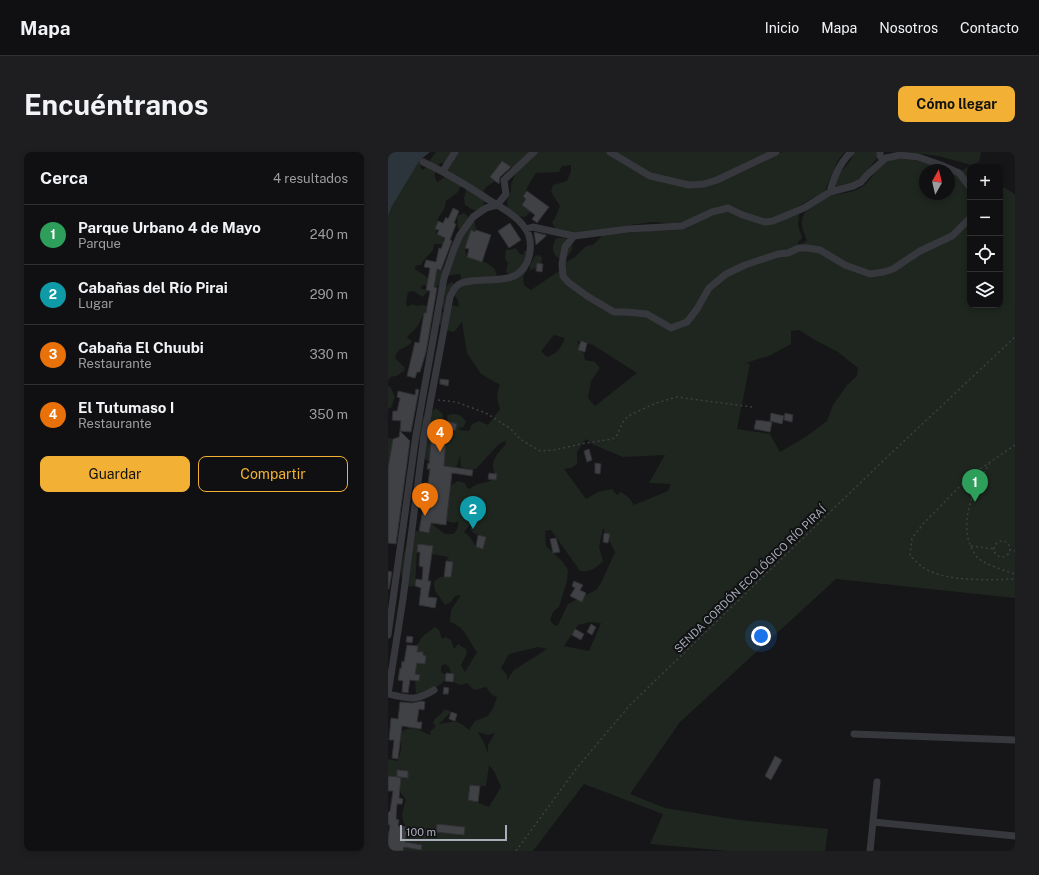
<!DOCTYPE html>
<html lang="es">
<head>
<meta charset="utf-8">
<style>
	body { margin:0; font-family:"Public Sans",sans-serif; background:#1e1e20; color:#f1f3f6 }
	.controls { position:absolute; right:12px; top:12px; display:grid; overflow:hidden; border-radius:8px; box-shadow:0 2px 6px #0003 }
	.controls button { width:36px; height:36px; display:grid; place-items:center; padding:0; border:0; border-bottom:1px solid #303032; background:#101012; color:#f1f3f6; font:20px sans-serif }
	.compass { position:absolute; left:531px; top:12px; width:36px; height:36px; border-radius:50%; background:#101012; box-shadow:0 2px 6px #0003; rotate:8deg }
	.scale { position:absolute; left:12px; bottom:10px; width:107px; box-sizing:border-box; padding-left:4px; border:2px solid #a8adb8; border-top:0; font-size:11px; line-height:14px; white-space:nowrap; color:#a8adb8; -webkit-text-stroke:3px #111113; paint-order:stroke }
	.you { position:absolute; left:373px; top:484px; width:14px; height:14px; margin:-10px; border:3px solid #fff; border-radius:50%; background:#1a73e8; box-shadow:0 0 0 6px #1a73e833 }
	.badge { display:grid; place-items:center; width:26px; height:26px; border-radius:50%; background:#f2b134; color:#fff; font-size:13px; font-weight:700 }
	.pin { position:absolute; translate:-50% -33px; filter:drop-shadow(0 1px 2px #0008) }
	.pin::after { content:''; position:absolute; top:21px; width:14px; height:12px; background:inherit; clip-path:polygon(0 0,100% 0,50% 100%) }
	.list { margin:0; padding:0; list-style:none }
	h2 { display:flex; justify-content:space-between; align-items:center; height:52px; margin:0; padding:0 16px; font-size:17px }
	h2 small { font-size:13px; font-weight:400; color:#9c9d9f }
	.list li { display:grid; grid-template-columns:26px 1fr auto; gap:12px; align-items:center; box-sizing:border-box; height:60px; padding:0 16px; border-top:1px solid #303032 }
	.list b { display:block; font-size:15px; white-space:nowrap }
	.list p { margin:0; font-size:13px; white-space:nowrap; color:#9c9d9f }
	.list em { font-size:13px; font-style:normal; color:#9c9d9f }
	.actions { display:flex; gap:8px; padding:12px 16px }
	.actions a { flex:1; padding:9px 0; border:1px solid #f2b134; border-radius:8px; text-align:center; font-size:14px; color:#f2b134 }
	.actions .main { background:#f2b134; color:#111 }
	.icon { flex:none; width:22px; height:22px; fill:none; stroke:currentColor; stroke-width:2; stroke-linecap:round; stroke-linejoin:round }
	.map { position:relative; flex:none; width:627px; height:699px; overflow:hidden; border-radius:8px }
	header { display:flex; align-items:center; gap:24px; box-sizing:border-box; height:56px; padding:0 20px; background:#101012; border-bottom:1px solid #303032 }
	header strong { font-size:19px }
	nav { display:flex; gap:22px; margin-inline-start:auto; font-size:14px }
	.intro { display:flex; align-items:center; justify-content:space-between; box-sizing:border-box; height:96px; padding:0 24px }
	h1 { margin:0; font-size:28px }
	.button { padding:10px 18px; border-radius:8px; background:#f2b134; color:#111; font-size:14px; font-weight:700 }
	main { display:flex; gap:24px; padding:0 24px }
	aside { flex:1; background:#101012; border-radius:8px; box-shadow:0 2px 6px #0003 }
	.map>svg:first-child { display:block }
</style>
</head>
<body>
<header>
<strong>Mapa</strong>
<nav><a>Inicio</a><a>Mapa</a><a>Nosotros</a><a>Contacto</a></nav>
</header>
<div class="intro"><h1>Encuéntranos</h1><a class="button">Cómo llegar</a></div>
<main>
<aside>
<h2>Cerca<small>4 resultados</small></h2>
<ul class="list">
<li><span class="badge" style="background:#2e9e5b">1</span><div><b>Parque Urbano 4 de Mayo</b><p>Parque</p></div><em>240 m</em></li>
<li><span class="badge" style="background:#0f9aa8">2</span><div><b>Cabañas del Río Pirai</b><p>Lugar</p></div><em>290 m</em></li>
<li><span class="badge" style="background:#e8710a">3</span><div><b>Cabaña El Chuubi</b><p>Restaurante</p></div><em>330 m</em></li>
<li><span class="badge" style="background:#e8710a">4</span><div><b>El Tutumaso I</b><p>Restaurante</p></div><em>350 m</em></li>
</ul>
<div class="actions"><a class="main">Guardar</a><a>Compartir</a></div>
</aside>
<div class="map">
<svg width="627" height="699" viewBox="0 0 627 699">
	<rect width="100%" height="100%" fill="#161618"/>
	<!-- green -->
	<path fill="#1e261f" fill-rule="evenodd" d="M 48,0 L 143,0 L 126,17 L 114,9 L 108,29 L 99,34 L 95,40 L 97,47 L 93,59 L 85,58 L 77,53 L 76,46 L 79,36 L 72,35 L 70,40 L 58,49 C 57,58 55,58 51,65 C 48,70 48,77 48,82 L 55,85 L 55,92 L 46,92 L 45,98 L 35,109 L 33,113 L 29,113 L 27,115 L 27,117 L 40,126 L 47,128 L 49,117 L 54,118 L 55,116 L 58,116 L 74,79 L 70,76 L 69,64 L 76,61 L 87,71 L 88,78 C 80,88 74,92 79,105 C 90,108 106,110 109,123 L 106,126 L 125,124 L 118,120 L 120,111 L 117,107 L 118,97 L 122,98 L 128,96 L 132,102 L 136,103 L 136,99 L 140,99 C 140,103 142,108 141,112 C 140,122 133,120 136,133 L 143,138 L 174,117 L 178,110 L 187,105 L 198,94 L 205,93 L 215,83 L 261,79 L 286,78 L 299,76 L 313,67 L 337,60 C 351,59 364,74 379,73 C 391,73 402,63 411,62 L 410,73 L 414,86 L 411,89 L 409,94 L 419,89 C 418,84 415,80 414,75 C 413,65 416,60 424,55 C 430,50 435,47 442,44 C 453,41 465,41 474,35 C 486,27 490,9 505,7 C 524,5 542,12 559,18 L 537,18 L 537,42 L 561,42 L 561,19 C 580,29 589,46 577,67 L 582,62 L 582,153 L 612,153 L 612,33 L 625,41 L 627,43 L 627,446 L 448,427 L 292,570 L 242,642 L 277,656 L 351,668 L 440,677 L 437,699 L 340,699 L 262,692 L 275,662 L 196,632 L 145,699 L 15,699 L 19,675 C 11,667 15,658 18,648 L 12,640 L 13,625 L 20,626 L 20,620 L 9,619 L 9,625 L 0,624 L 0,607 L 10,609 C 13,601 15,590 11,582 C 24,571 29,578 43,583 L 42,580 L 48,574 L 45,571 C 47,564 53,564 56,558 L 60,558 L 63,560 L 51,572 C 67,570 68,566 81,578 L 87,569 L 100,564 L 106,554 L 109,545 L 104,543 L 98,535 L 86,538 L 79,531 L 73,533 L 65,530 L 66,522 L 63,522 L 61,515 L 57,512 L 53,514 L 53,520 L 58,523 C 56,535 41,538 31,543 L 28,541 L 27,529 L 31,529 L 32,523 L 25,522 L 29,511 L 37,512 L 38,504 L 35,503 L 35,500 L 29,500 L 30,495 L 28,494 L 35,484 L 47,475 L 51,478 L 54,487 L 58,485 L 63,488 L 66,497 L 70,492 L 78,497 L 79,501 L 73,513 L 77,520 L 89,500 C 80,489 78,475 62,470 L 63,458 L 73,443 L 67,444 L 63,450 L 57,453 L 47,439 L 46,430 L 52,425 L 63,425 L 65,410 L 58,409 L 61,405 L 44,402 L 44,394 L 29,400 L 27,434 L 19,435 C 6,422 18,400 20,384 L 27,379 L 41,381 L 43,371 L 57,382 L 66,382 L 70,375 L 70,369 L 66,371 L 58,369 L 63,333 L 70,329 L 77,331 L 79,336 L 82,337 C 89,329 99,334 108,324 C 100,311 109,302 118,292 L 117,289 L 110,293 L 88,317 L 83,317 L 73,315 L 72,304 L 68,316 L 56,314 L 58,287 L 67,279 L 69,272 L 60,269 L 59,264 C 66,260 74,262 78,270 L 75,276 L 71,275 L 72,278 L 81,279 L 84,272 L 91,269 L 100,273 L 112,257 C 109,249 108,241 112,233 L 93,222 L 79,201 L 74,170 L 66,180 L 57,178 L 49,169 L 51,162 L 57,159 L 55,158 L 55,154 L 53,151 L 57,145 L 55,139 L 58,134 L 64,130 L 68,135 L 73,126 L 72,122 L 58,124 L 49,135 L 35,133 L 32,136 L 40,139 L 35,145 L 25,139 L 20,140 L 18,150 L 19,155 L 25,152 L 28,154 C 34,153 37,152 41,156 C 32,165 34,168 28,176 C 25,180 21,182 19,186 L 23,188 L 23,191 C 16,198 11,194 7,206 L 17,216 L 16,219 L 8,224 L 2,225 L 0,229 L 0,64 L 4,54 L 32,8 L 33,17 L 35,18 C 38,15 43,14 42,8 ZM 52,11 L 57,12 L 57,25 L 49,30 C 45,23 47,18 52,11 ZM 66,142 L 70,149 L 71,155 L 65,153 L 61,156 ZM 411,178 L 427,188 L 450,200 L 470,216 L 469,224 L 459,233 L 445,253 L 439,269 L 419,284 L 392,300 L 382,282 L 349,277 L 362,212 L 358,211 L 383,203 L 403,192 L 403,179 ZM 166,183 L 177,186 C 173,196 170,201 159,205 L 153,199 ZM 189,189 L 205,193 L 249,221 L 207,254 L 200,246 L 203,229 L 212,216 L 207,210 L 197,208 L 196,202 ZM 198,287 L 206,293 L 235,305 L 277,303 L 261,331 L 283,332 L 280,339 L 246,353 C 243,347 239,344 233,340 L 229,343 L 224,337 L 210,340 L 198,347 L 176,317 L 183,316 L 189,312 L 189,300 ZM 84,370 L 82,376 L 85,381 L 98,385 L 95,397 L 88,395 L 82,385 L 76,380 ZM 215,376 L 227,400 L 213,431 L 208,438 L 180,452 L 170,473 L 167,474 L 162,468 L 165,460 L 171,455 L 179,429 L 180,418 L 175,410 L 158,394 L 157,379 L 163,378 L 192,419 C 203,420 207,417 215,409 L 211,395 ZM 202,470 L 213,471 L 201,499 L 176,494 L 190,473 ZM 150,495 L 159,497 L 126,518 L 119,528 L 119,523 L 113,516 L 121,502 ZM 90,580 L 100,583 L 107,581 L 100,593 L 100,601 L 96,591 ZM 101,613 L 106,619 L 113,635 L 101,655 C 93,652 88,649 80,648 L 82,633 L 98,634 ZM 50,672 L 77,675 L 76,683 L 49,680 Z
		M 149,0 L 218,0 L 231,9 L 272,30 L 301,36 L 320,34 L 317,29 L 298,30 L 262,21 L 228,0 L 392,0 L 386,4 L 394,0 L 457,0 L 450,8 L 436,41 C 420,46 394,69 376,67 C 365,66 355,58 345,54 L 339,53 L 328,55 L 312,64 L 291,72 L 264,70 L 186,81 L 168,78 L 164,70 C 168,66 169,60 172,54 L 163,40 L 165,33 L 179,29 L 183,19 L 183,13 L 174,14 L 171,20 L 148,21 C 137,39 134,40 142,60 L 137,65 L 129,64 L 120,58 L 119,49 L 123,39 L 123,32 L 128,21 Z
		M 466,0 L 489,0 L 490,4 C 481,19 466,36 448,35 C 446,20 455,20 462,9 C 464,6 464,3 466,0 Z
		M 518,0 L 593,0 L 591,10 L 583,13 L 586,15 L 582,15 L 582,38 L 571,21 L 583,13 L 551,4 Z
		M 168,86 L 177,86 L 184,91 C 186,100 180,105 172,107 C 163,102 164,94 168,86 Z
		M 152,103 L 154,106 L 153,111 L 149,111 L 148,116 L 142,118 L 142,113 L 147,104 Z
		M 0,233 L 3,236 L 7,245 L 3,256 L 0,257 Z
		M 48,256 L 55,262 L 53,277 L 50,276 L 47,280 L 44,280 L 42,310 L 37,307 L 35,291 L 31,287 L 31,279 L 33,265 L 40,263 Z
		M 0,286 L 5,287 L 0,316 Z"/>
	<!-- water -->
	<path fill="#2c353c" d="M 0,0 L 42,0 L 32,8 L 4,54 L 0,64 Z"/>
	<!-- building -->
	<path fill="#404145" stroke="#303034" d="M 114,9 L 123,15 L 112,25 L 111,32 L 102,25 Z
		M 139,39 L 161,55 L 149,71 L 144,67 L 147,63 L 134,53 L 138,47 L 135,44 Z
		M 65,56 L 71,59 L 66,71 L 68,72 L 62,88 L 64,89 L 53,118 L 49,117 L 46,135 L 49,136 L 38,200 L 32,220 L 29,220 L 27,226 L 19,224 L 27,190 L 31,191 L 36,161 L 38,161 L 42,139 L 38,138 L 42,116 L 36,115 L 38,108 L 48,110 L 51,96 L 53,97 L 57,86 L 49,82 L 51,78 L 47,77 L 50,69 L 55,71 L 58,65 L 60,67 Z
		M 122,71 L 133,88 L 121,96 L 110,79 Z
		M 83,78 L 87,80 L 88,78 L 103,83 L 94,110 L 79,105 L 81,97 L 77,96 Z
		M 146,80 L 158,83 L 158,84 L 148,93 Z
		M 149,111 L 155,112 L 154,120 L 148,119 Z
		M 193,189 L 199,191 L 197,200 L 190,198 Z
		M 52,227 L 61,228 L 60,234 L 52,232 Z
		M 28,237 L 31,238 L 23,280 L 12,279 L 13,269 L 4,268 L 5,259 L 9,259 L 12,246 L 9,245 L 10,239 L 27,243 Z
		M 383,261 L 396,264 L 394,272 L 382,269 Z
		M 397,261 L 405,263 L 404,270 L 396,268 Z
		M 55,268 L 69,272 L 67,279 L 53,275 Z
		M 368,268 L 384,270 L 382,280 L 366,277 Z
		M 12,279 L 22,289 L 8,392 L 0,391 L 0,316 L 5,287 L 11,285 Z
		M 44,280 L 51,281 L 50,287 L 58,287 L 56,314 L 85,318 L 84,324 L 64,321 L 58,373 L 43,371 L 41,381 L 31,379 L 38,341 L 35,340 L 36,331 L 40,331 L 42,317 L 39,317 L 40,311 L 41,312 Z
		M 201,297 L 204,308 L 199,310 L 196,299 Z
		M 207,311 L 213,312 L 212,322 L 207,321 Z
		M 101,321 L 109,322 L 108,328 L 100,327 Z
		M 216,381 L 222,382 L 220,391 L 215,390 Z
		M 90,383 L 98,385 L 95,397 L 88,395 Z
		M 168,386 L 172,400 L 165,401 L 162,387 Z
		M 30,392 L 45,394 L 40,429 L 43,429 L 40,445 L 49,446 L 47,456 L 31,453 L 33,436 L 27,434 L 28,427 L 34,428 L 35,415 L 31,414 L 32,400 L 29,400 Z
		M 58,409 L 65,410 L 63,425 L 56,425 Z
		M 0,419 L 4,420 L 1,437 L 0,437 Z
		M 186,429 L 195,433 L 192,438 L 198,441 L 194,450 L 182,444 L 187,436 L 184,434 Z
		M 203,472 L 208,475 L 204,483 L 199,480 Z
		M 187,477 L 196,482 L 193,488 L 184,483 Z
		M 19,484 L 25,485 L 24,491 L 18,490 Z
		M 19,493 L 30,494 L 29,500 L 35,500 L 35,503 L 38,504 L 37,512 L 29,511 L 27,522 L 32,523 L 31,529 L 22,528 L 20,541 L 14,540 L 15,529 L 10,528 L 12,516 L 13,517 L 14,509 L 16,510 Z
		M 58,521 L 66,522 L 65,530 L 57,529 Z
		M 56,535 L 61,536 L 60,542 L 55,542 Z
		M 34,549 L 37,550 L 36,558 L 31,557 L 29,570 L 34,570 L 33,577 L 14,574 L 10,607 L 4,606 L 6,588 L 1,588 L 3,566 L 10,567 L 12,550 L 24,551 Z
		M 63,560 L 69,562 L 67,569 L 61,567 Z
		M 387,604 L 394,608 L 383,628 L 377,624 Z
		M 9,618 L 20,619 L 20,626 L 9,625 Z
		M 0,624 L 13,625 L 11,646 L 15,647 L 14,652 L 9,652 L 8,667 L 11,668 L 10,674 L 19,675 L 17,690 L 34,693 L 33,698 L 16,695 L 15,699 L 0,699 L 0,685 L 2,673 L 0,673 L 0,661 L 2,659 L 5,639 L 0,639 Z
		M 82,633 L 92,634 L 90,650 L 80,648 Z
		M 49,672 L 77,675 L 76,683 L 48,680 Z"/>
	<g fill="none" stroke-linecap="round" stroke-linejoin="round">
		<!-- path -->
		<path stroke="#3d3f44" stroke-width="1.5" stroke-dasharray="2 3" stroke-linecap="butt" d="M 50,248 L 68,250 L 98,261 L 123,277 L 132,287 L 152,299 L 166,298 L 198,291 L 224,287 L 228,285 L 235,270 L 240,264 L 268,251 L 289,245 L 364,255
			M 627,293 L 589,319 L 576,330 L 536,371 L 524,386 L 522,404 C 527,408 531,413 536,416 C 558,430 602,428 627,427
			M 602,311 C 585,336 566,378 590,406 C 596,412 618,419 627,422
			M606 397a8 8 0 1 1 16 0a8 8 0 1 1-16 0Z
			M 583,394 L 606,397
			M 621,398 L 627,399
			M 128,699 L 188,617 L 242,553 L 496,308 L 627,185"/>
		<!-- minor -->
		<path stroke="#37383d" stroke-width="7" d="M 222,0 L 262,24 L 301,33 L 316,32 L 329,28 L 388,0
			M 492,0 L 492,4 L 495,8
			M 55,19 L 67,0
			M 442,40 C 446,25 451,12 463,0
			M 138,77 L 145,75 L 186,84 L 240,77 L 294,74 L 324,60 L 340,56 L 355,63 L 373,69 L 378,70 L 385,69 L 416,56 L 442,40 L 465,34 L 473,30 L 479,23 L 498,6 L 512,3 L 530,5 L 553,13 L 571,21 L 582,35
			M 186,84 L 177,95 L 174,112 L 175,124 L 180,130 L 199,144 L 226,160 L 238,160 L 259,162 L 283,176 L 299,170 L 309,157 L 321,136 L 338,122 L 357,113 L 390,102 L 400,101 L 411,96 L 419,96 L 432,98 L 457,113 L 482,122 L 496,120 L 505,117 L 532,99 L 564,84 L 582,66
			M 0,483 L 28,283 L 56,126 L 66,97 L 72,83 L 85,65 L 98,56 L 109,53 L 118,42 L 116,28 L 146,0
			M 0,542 L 15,447 L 36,284 L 62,145 C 64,141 66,136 70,133 C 80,125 112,131 126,124 C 133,121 139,113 141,105 C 143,96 143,84 137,76 C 129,64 114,56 101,48 C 80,34 59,21 35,10
			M 0,542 C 20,546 27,550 46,538
			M 466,582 L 627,588
			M 485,670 L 627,684
			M 482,699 L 489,630"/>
	</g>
	<g text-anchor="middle" stroke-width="4" stroke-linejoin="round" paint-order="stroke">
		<!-- street labels -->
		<g font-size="11" fill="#a8adb8" stroke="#111113">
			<text transform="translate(362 427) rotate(-44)" y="4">SENDA CORDÓN ECOLÓGICO RÍO PIRAÍ</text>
		</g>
	</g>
</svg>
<div class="controls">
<button>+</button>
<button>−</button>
<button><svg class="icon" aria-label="locate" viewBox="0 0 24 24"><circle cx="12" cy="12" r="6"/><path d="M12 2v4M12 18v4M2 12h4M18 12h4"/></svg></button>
<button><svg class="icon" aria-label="layers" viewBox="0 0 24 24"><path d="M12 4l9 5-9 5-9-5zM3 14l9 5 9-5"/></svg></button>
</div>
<svg class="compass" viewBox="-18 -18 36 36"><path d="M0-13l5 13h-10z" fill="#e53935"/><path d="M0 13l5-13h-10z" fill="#9c9d9f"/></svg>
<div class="scale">100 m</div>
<div class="you"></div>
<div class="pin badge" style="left:587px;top:350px;background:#2e9e5b">1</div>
<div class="pin badge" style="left:85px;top:377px;background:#0f9aa8">2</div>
<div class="pin badge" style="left:37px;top:364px;background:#e8710a">3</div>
<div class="pin badge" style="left:52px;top:300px;background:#e8710a">4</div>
</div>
</main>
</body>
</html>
